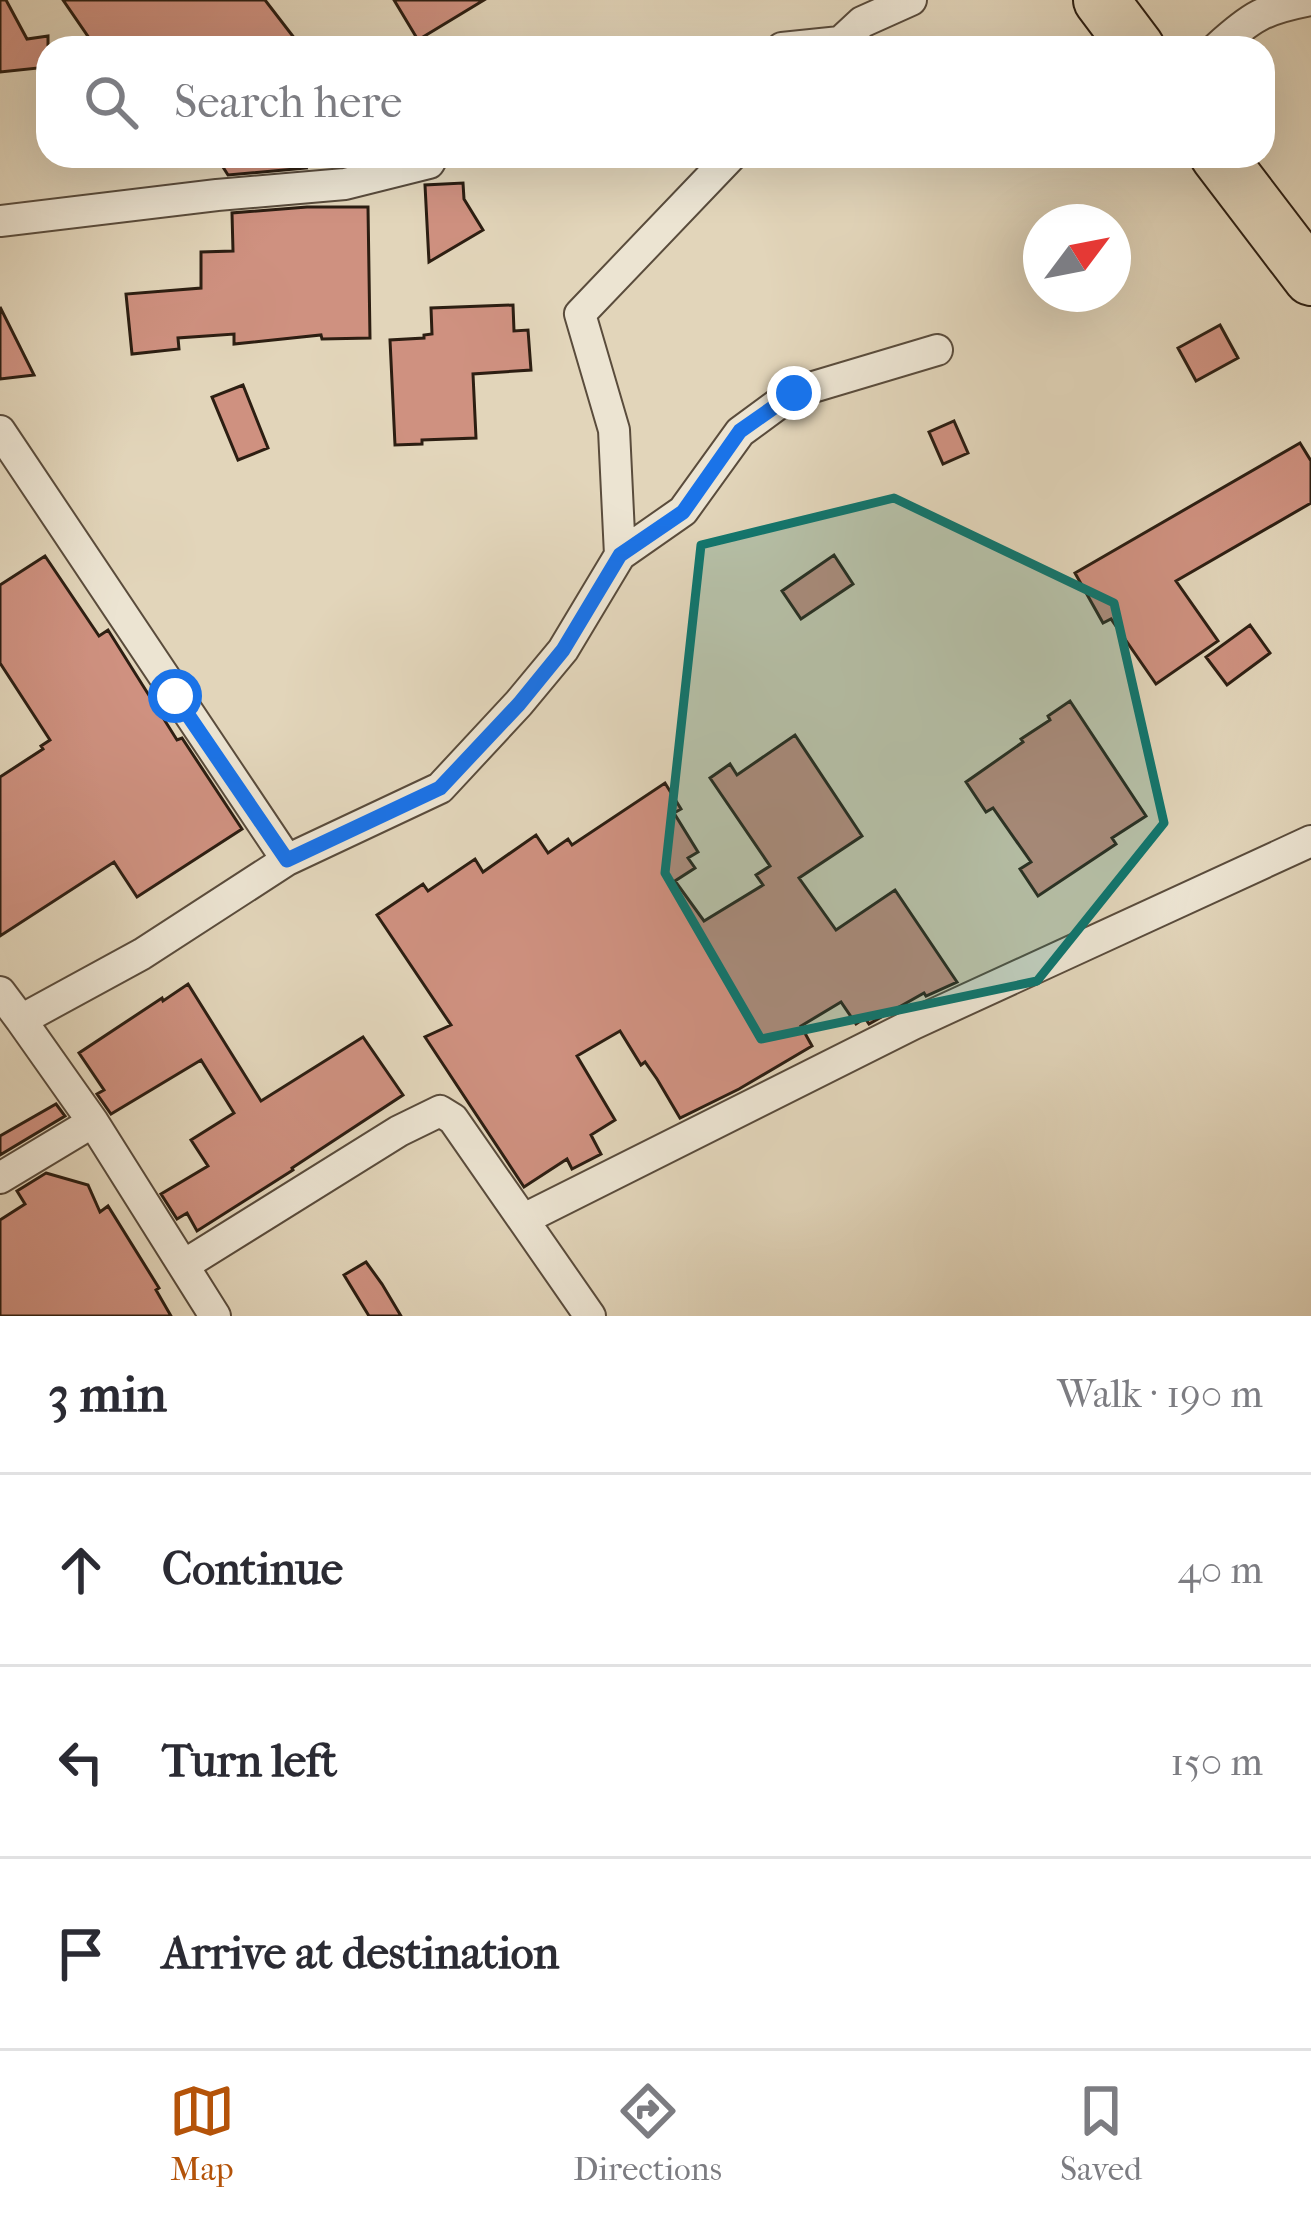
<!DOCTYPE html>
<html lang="en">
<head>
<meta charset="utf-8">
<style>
	body { margin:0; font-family:"IM FELL French Canon",serif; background:#f2f2f3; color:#2b2b33 }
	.compass { position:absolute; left:1023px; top:204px; width:108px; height:108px; border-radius:50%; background:#fff; box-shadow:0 12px 48px #0002; rotate:58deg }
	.stop { position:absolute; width:36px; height:36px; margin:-27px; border:9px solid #1a73e8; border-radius:50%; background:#fff }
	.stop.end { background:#1a73e8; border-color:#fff; box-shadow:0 3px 12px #0008 }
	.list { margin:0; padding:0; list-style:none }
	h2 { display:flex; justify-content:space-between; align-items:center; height:156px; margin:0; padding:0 48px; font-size:51px }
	h2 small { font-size:39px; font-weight:400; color:#7c7c81 }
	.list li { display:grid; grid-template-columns:78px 1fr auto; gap:36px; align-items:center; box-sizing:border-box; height:192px; padding:0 48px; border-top:3px solid #e1e1e2 }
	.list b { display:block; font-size:45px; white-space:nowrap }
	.list em { font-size:39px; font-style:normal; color:#7c7c81 }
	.icon { flex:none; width:66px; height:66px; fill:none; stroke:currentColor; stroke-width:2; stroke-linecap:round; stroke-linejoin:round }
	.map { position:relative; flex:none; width:1311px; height:1316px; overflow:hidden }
	.search { position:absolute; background:#fff; box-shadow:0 12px 48px #0002; left:36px; right:36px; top:36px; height:132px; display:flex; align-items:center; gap:30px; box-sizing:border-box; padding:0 42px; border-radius:36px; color:#7c7c81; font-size:45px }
	.sheet { height:732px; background:#fff }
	nav { display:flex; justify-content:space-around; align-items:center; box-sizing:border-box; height:168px; border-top:3px solid #e1e1e2; background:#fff; font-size:33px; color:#7c7c81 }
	nav a { display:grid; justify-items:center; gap:6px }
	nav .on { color:#b45309 }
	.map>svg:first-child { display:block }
</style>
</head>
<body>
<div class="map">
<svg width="1311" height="1316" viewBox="0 0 1311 1316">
	<rect width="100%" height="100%" fill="#e2d5ba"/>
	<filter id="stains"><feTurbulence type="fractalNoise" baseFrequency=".00167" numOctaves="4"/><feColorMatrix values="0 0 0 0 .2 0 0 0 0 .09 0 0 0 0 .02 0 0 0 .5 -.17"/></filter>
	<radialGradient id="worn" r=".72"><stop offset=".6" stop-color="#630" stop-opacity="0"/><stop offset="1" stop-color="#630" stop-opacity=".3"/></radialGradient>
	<!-- building -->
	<path fill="#cf9180" stroke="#2c1e12" stroke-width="3" d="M 0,0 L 6,0 L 27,39 L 48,36 L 48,67 L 0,72 Z
		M 63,0 L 265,0 L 302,48 L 96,48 Z
		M 394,0 L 484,0 L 418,40 Z
		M 216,156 L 300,156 L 306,168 L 228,175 Z
		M 463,183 L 464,199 L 483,230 L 429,262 L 425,185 Z
		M 307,207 L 368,207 L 370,338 L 322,339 L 321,335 L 234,344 L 234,334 L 178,338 L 179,349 L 132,354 L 126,294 L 201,288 L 201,252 L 233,251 L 232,213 Z
		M 513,305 L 514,331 L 528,330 L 531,370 L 473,374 L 476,438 L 422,440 L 422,444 L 395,445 L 390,340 L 424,338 L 424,335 L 432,334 L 431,308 Z
		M 0,307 L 34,375 L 0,379 Z
		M 1220,325 L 1238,358 L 1196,381 L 1178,348 Z
		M 243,385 L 268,448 L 238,460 L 212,397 Z
		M 954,421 L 968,453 L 943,464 L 929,432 Z
		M 1300,443 L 1311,461 L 1311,503 L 1176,581 L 1218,641 L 1156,684 L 1111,619 L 1103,623 L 1075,573 Z
		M 834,555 L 853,584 L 801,619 L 782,591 Z
		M 45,556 L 99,636 L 108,630 L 177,740 L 182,738 L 242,829 L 137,897 L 114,862 L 0,936 L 0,777 L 43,749 L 41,746 L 50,740 L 0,663 L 0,585 Z
		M 1250,625 L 1270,653 L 1227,685 L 1206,657 Z
		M 1070,701 L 1146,816 L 1112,838 L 1116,844 L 1038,896 L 1020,869 L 1031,862 L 993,808 L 986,812 L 966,782 L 1023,742 L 1021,739 L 1050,720 L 1048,716 Z
		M 795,735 L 862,836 L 799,878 L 836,930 L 895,890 L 957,982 L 926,996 L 924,993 L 869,1024 L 865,1018 L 856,1024 L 841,1002 L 801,1026 L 812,1046 L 739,1089 L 680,1118 L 657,1079 L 645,1062 L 641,1065 L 620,1031 L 577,1056 L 615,1120 L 591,1135 L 601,1154 L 572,1169 L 567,1159 L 524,1187 L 425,1037 L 451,1025 L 377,915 L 423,884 L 428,891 L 475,859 L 483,872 L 536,835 L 548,853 L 568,839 L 572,845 L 665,783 L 681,809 L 674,813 L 698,852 L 688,858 L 695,868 L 675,881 L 704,921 L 763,885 L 756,875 L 770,866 L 710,778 L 730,764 L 737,775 Z
		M 188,984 L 261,1101 L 363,1037 L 403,1095 L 292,1168 L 293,1170 L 197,1231 L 187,1213 L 177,1219 L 161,1194 L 208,1166 L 191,1140 L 234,1113 L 201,1060 L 111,1114 L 97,1094 L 104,1090 L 79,1053 L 162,998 L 163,1001 Z
		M 56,1104 L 65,1116 L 0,1155 L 0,1136 Z
		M 46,1173 L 88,1185 L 100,1212 L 108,1206 L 159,1288 L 156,1290 L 171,1316 L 0,1316 L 0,1220 L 25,1204 L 17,1191 Z
		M 366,1262 L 382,1284 L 401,1316 L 369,1316 L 344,1275 Z"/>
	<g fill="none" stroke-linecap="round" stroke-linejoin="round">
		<!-- street casing -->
		<g stroke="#5a4c3c" stroke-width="34">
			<path id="street" d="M 782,48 L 840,42
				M 834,48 L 862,22 L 911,0
				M 1217,48 C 1252,16 1264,9 1311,0
				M 0,221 L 217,195 L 345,184 L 429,163 L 433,156
				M 0,431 L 287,860
				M 620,555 L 614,430 L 580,314 L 731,156
				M 0,992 L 21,1020
				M 0,1178 L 93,1122
				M 524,1219 L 913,1024 L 1311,841
				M 184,1265 L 399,1131 L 440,1111 L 453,1119 L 590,1316
				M 215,1316 L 93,1122 L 21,1020 L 142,954 L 287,860 L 440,788 L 519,703 L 563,650 L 620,555 L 683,511 L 740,432 L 793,393 L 937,350"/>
		</g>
		<!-- highway casing -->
		<g stroke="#2c1e12" stroke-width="58">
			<path id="highway" d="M 1101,0 L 1137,48
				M 1218,156 L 1311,278"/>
		</g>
		<!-- street -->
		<use href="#street" stroke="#ece4d2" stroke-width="30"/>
		<!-- highway -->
		<use href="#highway" stroke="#e2d5ba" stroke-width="54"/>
	</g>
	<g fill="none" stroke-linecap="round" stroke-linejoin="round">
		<!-- route -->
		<path stroke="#1a73e8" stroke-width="15" d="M 175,696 L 287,860 L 440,788 L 519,704 L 563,650 L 620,555 L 683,512 L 740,431 L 794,393"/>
	</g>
	<!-- marked area -->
	<path fill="#0f766e" fill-opacity="0.2" stroke="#0f766e" stroke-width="9" stroke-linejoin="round" d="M 894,498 L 1114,603 L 1164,823 L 1037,981 L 761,1039 L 665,873 L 701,545 Z"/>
	<rect width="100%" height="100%" filter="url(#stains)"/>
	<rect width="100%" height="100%" fill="url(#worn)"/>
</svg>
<svg class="compass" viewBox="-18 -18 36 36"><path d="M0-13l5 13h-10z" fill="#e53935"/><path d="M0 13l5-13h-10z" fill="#7c7c81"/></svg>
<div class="stop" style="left:175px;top:696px"></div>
<div class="stop end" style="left:794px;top:393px"></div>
<div class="search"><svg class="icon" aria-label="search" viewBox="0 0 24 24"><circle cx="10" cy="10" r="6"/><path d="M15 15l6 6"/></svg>Search here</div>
</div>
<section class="sheet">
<h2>3 min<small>Walk · 190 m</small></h2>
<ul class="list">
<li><svg class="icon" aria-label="ahead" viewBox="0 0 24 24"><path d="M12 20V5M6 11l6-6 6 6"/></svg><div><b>Continue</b></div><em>40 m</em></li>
<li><svg class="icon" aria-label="left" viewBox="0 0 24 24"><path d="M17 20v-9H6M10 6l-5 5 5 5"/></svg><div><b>Turn left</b></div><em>150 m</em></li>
<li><svg class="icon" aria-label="arrive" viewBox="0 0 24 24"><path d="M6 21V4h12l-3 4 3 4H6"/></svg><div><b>Arrive at destination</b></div></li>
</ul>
</section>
<nav>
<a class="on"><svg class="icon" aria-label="map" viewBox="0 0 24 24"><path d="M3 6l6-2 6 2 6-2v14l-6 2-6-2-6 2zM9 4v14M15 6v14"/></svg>Map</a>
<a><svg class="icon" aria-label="directions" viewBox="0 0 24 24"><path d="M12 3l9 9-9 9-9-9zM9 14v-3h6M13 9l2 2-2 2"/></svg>Directions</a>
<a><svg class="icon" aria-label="saved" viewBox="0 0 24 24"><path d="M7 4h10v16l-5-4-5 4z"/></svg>Saved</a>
</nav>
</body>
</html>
